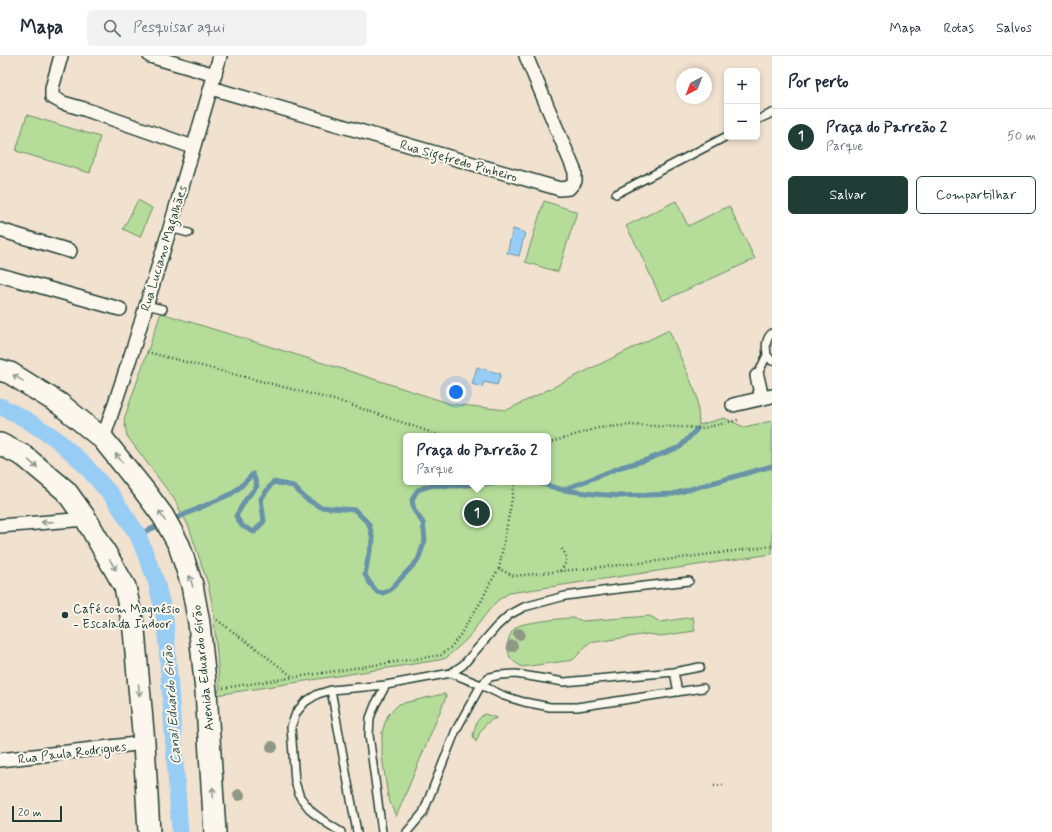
<!DOCTYPE html>
<html lang="pt">
<head>
<meta charset="utf-8">
<style>
	body { margin:0; font-family:Mynerve,sans-serif; background:#f2f2f3; color:#1f2937 }
	.controls { position:absolute; right:12px; top:12px; display:grid; overflow:hidden; border-radius:6px; box-shadow:0 2px 6px #0003 }
	.controls button { width:36px; height:36px; display:grid; place-items:center; padding:0; border:0; border-bottom:1px solid #e0e1e3; background:#fff; color:#1f2937; font:20px sans-serif }
	.compass { position:absolute; left:676px; top:12px; width:36px; height:36px; border-radius:50%; background:#fff; box-shadow:0 2px 6px #0003; rotate:222deg }
	.scale { position:absolute; left:12px; bottom:10px; width:50px; box-sizing:border-box; padding-left:4px; border:2px solid #1f3d34; border-top:0; font-size:11px; line-height:14px; white-space:nowrap; color:#1f3d34; -webkit-text-stroke:3px #fbf7ec; paint-order:stroke }
	.you { position:absolute; left:456px; top:336px; width:14px; height:14px; margin:-10px; border:3px solid #fff; border-radius:50%; background:#1a73e8; box-shadow:0 0 0 6px #1a73e833 }
	.badge { display:grid; place-items:center; width:26px; height:26px; border-radius:50%; background:#1f3d34; color:#fff; font-size:13px; font-weight:700 }
	.pin { position:absolute; translate:-50% -50%; border:2px solid #fff; box-shadow:0 1px 4px #0006 }
	.popup { position:absolute; left:403px; top:377px; width:148px; height:52px; box-sizing:border-box; display:grid; place-content:center; border-radius:6px; background:#fff; filter:drop-shadow(0 1px 3px #0005); font-size:13px; white-space:nowrap; color:#747a83 }
	.popup b { font-size:15px; color:#1f2937 }
	.popup::after { content:''; position:absolute; left:50%; top:100%; margin-left:-8px; border:8px solid transparent; border-top-color:#fff }
	.list { margin:0; padding:0; list-style:none }
	h2 { display:flex; justify-content:space-between; align-items:center; height:52px; margin:0; padding:0 16px; font-size:17px }
	h2 small { font-size:13px; font-weight:400; color:#747a83 }
	.list li { display:grid; grid-template-columns:26px 1fr auto; gap:12px; align-items:center; box-sizing:border-box; height:56px; padding:0 16px; border-top:1px solid #e0e1e3 }
	.list b { display:block; font-size:15px; white-space:nowrap }
	.list p { margin:0; font-size:13px; white-space:nowrap; color:#747a83 }
	.list em { font-size:13px; font-style:normal; color:#747a83 }
	.actions { display:flex; gap:8px; padding:12px 16px }
	.actions a { flex:1; padding:9px 0; border:1px solid #1f3d34; border-radius:6px; text-align:center; font-size:14px; color:#1f3d34 }
	.actions .main { background:#1f3d34; color:#fff }
	.icon { flex:none; width:22px; height:22px; fill:none; stroke:currentColor; stroke-width:2; stroke-linecap:round; stroke-linejoin:round }
	.map { position:relative; flex:none; width:772px; height:776px; overflow:hidden }
	header { display:flex; align-items:center; gap:24px; box-sizing:border-box; height:56px; padding:0 20px; background:#fff; border-bottom:1px solid #e0e1e3 }
	header strong { font-size:19px }
	nav { display:flex; gap:22px; margin-inline-start:auto; font-size:14px }
	.search { width:280px; height:36px; background:#f2f2f3; display:flex; align-items:center; gap:10px; box-sizing:border-box; padding:0 14px; border-radius:6px; color:#747a83; font-size:15px }
	main { display:flex }
	aside { flex:1; background:#fff }
	.map>svg:first-child { display:block }
</style>
</head>
<body>
<header>
<strong>Mapa</strong>
<div class="search"><svg class="icon" aria-label="search" viewBox="0 0 24 24"><circle cx="10" cy="10" r="6"/><path d="M15 15l6 6"/></svg>Pesquisar aqui</div>
<nav><a>Mapa</a><a>Rotas</a><a>Salvos</a></nav>
</header>
<main>
<div class="map">
<svg width="772" height="776" viewBox="0 0 772 776">
	<rect width="100%" height="100%" fill="#f1e1cf"/>
	<filter id="ink" filterUnits="userSpaceOnUse"><feTurbulence type="fractalNoise" baseFrequency=".025" numOctaves="2"/><feDisplacementMap in="SourceGraphic" scale="8" xChannelSelector="R" yChannelSelector="G"/><feConvolveMatrix kernelMatrix="1 2 1 2 8 2 1 2 1" color-interpolation-filters="sRGB"/></filter>
	<g filter="url(#ink)">
		<!-- green -->
		<path fill="#b5dd99" stroke="#6a8d66" fill-rule="evenodd" d="M 27,59 L 100,81 L 90,117 L 16,95 Z
			M 138,144 L 152,152 L 140,181 L 123,173 Z
			M 544,145 L 577,156 L 558,216 L 525,206 Z
			M 676,145 L 688,170 L 729,150 L 755,203 L 662,245 L 639,194 L 626,170 Z
			M 161,257 L 352,316 L 451,348 L 507,354 L 669,274 L 697,340 L 699,369 L 724,362 L 744,371 L 772,365 L 772,498 L 509,537 L 497,545 L 489,554 L 467,583 L 446,602 L 439,604 L 216,639 L 220,633 L 213,552 L 208,528 L 189,471 L 174,443 L 127,380 L 124,363 ZM 406,380 L 548,380 L 548,426 L 406,426 Z
			M 650,560 L 660,566 L 693,561 L 695,575 L 660,580 L 655,579 L 648,578 L 589,587 L 573,604 L 522,611 C 518,608 513,606 510,601 C 505,591 508,576 518,570 C 523,567 563,562 571,562 C 575,562 578,563 582,565 Z
			M 443,638 L 445,638 L 446,641 L 396,761 L 388,741 L 382,700 L 382,676 L 385,667 L 388,659 L 399,648 Z
			M 485,658 L 497,662 C 485,665 480,675 476,686 L 473,680 C 475,672 476,662 485,658 Z"/>
		<!-- water -->
		<path fill="#97cdf5" stroke="#6793a8" d="M 513,173 L 525,177 L 519,200 L 507,197 Z
			M 477,311 L 501,318 L 497,329 L 484,326 L 482,331 L 472,328 Z"/>
		<g fill="none" stroke-linecap="round" stroke-linejoin="round">
			<!-- stream -->
			<path stroke="#6793a8" stroke-width="5" d="M 536,426 L 563,434 L 594,438 L 620,440 L 673,438 L 772,410
				M 563,434 L 621,411 L 646,404 L 680,391 L 697,373
				M 170,465 L 231,438 L 240,431 L 253,418 L 257,430 L 246,443 L 236,460 L 242,470 L 254,476 L 264,465 L 261,443 L 273,426 L 293,430 L 305,442 L 320,451 L 355,454 L 369,468 L 373,484 L 368,502 L 365,519 L 370,527 L 377,536 L 383,537 L 390,534 L 418,504 L 425,484 L 423,467 L 414,454 L 412,444 L 415,438 L 418,434 L 423,432 L 433,429 L 457,430 L 499,426
				M 138,479 L 162,468"/>
			<!-- canal -->
			<path stroke="#97cdf5" stroke-width="17" d="M 0,350 L 25,363 L 55,382 L 82,406 L 113,441 L 138,479 L 156,525 L 165,562 L 180,776"/>
			<!-- lane casing -->
			<g stroke="#1f3d34" stroke-width="10">
				<path id="lane" d="M 757,64 L 772,57
					M 616,138 L 727,80
					M 170,172 L 189,177
					M 146,249 L 163,253
					M 767,299 C 766,291 765,283 772,277
					M 757,320 L 767,299 L 772,305
					M 674,616 L 678,636
					M 451,617 L 481,629 L 504,640 L 524,646 L 550,651 L 577,651 L 703,632
					M 331,634 L 357,776
					M 341,776 L 328,768 L 312,756 L 300,741 L 295,726 L 291,671 L 296,657 L 305,646 L 318,638 L 331,634 L 386,629 L 451,617 L 463,609 L 497,570 L 509,559 L 524,551 L 565,540 L 618,533 L 689,525
					M 382,776 L 369,679 L 370,662 L 375,649 L 386,629
					M 407,776 L 423,757 L 456,674 L 481,629 L 490,621 L 500,619 L 516,618 L 564,626 L 674,616 L 700,611"/>
			</g>
			<!-- street casing -->
			<g stroke="#1f3d34" stroke-width="16">
				<path id="street" d="M 61,0 L 52,32 L 52,41 L 63,47 L 84,53 L 193,91
					M 150,0 L 215,19
					M 211,32 L 560,133 L 569,132 L 575,125 L 575,116 L 526,0
					M 0,174 L 70,195
					M 0,219 L 120,253
					M 757,320 L 762,342
					M 733,349 L 772,340
					M 103,383 L 133,293 L 170,172 L 220,0
					M 0,470 L 86,463
					M 0,704 L 144,687"/>
			</g>
			<!-- primary casing -->
			<g stroke="#1f3d34" stroke-width="24">
				<path id="primary" d="M 0,314 L 10,317 L 60,348 L 103,383 L 143,433 L 163,460 L 179,489 L 192,529 L 199,567 L 206,635 L 215,776
					M 0,388 L 24,400 L 66,435 L 86,463 L 125,531 L 134,574 L 144,687 L 149,776"/>
			</g>
			<!-- path -->
			<path stroke="#1f3d34" stroke-width="2.5" stroke-dasharray="1 3" stroke-linecap="butt" d="M 147,296 L 342,346 L 442,380
				M 548,387 L 598,372 L 629,369 L 704,372 L 738,364
				M 499,513 L 515,426
				M 560,515 C 567,506 569,502 561,492
				M 217,564 L 258,594 L 293,621
				M 223,632 L 441,599 L 451,591 L 460,579 L 471,561 L 481,546 L 490,527 L 499,513 L 514,520 L 658,505 L 772,490
				M 714,730 L 723,729"/>
			<!-- lane -->
			<use href="#lane" stroke="#fbf7ec" stroke-width="7"/>
			<!-- street -->
			<use href="#street" stroke="#fbf7ec" stroke-width="13"/>
			<!-- primary -->
			<use href="#primary" stroke="#fbf7ec" stroke-width="21"/>
		</g>
		<!-- trees -->
		<g fill="#8e9885">
			<circle cx="519" cy="578" r="6"/>
			<circle cx="512" cy="590" r="6"/>
			<circle cx="272" cy="691" r="6"/>
			<circle cx="239" cy="739" r="6"/>
		</g>
		<!-- one-way arrows -->
		<defs><path id="oneway-shaft" d="M-6 0H5M1.5-3L5.5 0L1.5 3" fill="none" stroke-width="1.6" stroke-linecap="round" stroke-linejoin="round"/></defs>
		<g stroke="#8d9a90">
			<use href="#oneway-shaft" transform="translate(18 322) rotate(-148)"/>
			<use href="#oneway-shaft" transform="translate(119 402) rotate(-128)"/>
			<use href="#oneway-shaft" transform="translate(33 408) rotate(41)"/>
			<use href="#oneway-shaft" transform="translate(162 460) rotate(-122)"/>
			<use href="#oneway-shaft" transform="translate(47 466) rotate(176)"/>
			<use href="#oneway-shaft" transform="translate(113 509) rotate(60)"/>
			<use href="#oneway-shaft" transform="translate(191 525) rotate(-108)"/>
			<use href="#oneway-shaft" transform="translate(139 634) rotate(85)"/>
			<use href="#oneway-shaft" transform="translate(213 737) rotate(-93)"/>
		</g>
	</g>
	<!-- markers -->
	<circle fill="#1f3d34" stroke="#fbf7ec" stroke-width="1.5" cx="65" cy="559" r="4"/>
	<g text-anchor="middle" stroke-width="4" stroke-linejoin="round" paint-order="stroke">
		<!-- street labels -->
		<g font-size="13" fill="#1f3d34" stroke="#fbf7ec">
			<text transform="translate(459 104) rotate(16)" y="5">Rua Sigefredo Pinheiro</text>
			<text transform="translate(163 192) rotate(-73)" y="5">Rua Luciano Magalhães</text>
			<text transform="translate(202 612) rotate(-96)" y="5">Avenida Eduardo Girão</text>
			<text transform="translate(72 696) rotate(-7)" y="5">Rua Paula Rodrigues</text>
		</g>
		<!-- poi labels -->
		<g font-size="13" fill="#1f3d34" stroke="#fbf7ec" text-anchor="start">
			<text x="73" y="557">Café com Magnésio<tspan x="73" dy="15">- Escalada Indoor</tspan></text>
		</g>
		<!-- water labels -->
		<g font-size="14" font-style="italic" fill="#375a5b" stroke="#fbf7ec">
			<text transform="translate(171 649) rotate(-94)" y="5">Canal Eduardo Girão</text>
		</g>
	</g>
</svg>
<div class="controls">
<button>+</button>
<button>−</button>
</div>
<svg class="compass" viewBox="-18 -18 36 36"><path d="M0-13l5 13h-10z" fill="#e53935"/><path d="M0 13l5-13h-10z" fill="#747a83"/></svg>
<div class="scale">20 m</div>
<div class="you"></div>
<div class="pin badge" style="left:477px;top:457px">1</div>
<div class="popup"><b>Praça do Parreão 2</b>Parque</div>
</div>
<aside>
<h2>Por perto<small></small></h2>
<ul class="list">
<li><span class="badge">1</span><div><b>Praça do Parreão 2</b><p>Parque</p></div><em>50 m</em></li>
</ul>
<div class="actions"><a class="main">Salvar</a><a>Compartilhar</a></div>
</aside>
</main>
</body>
</html>
